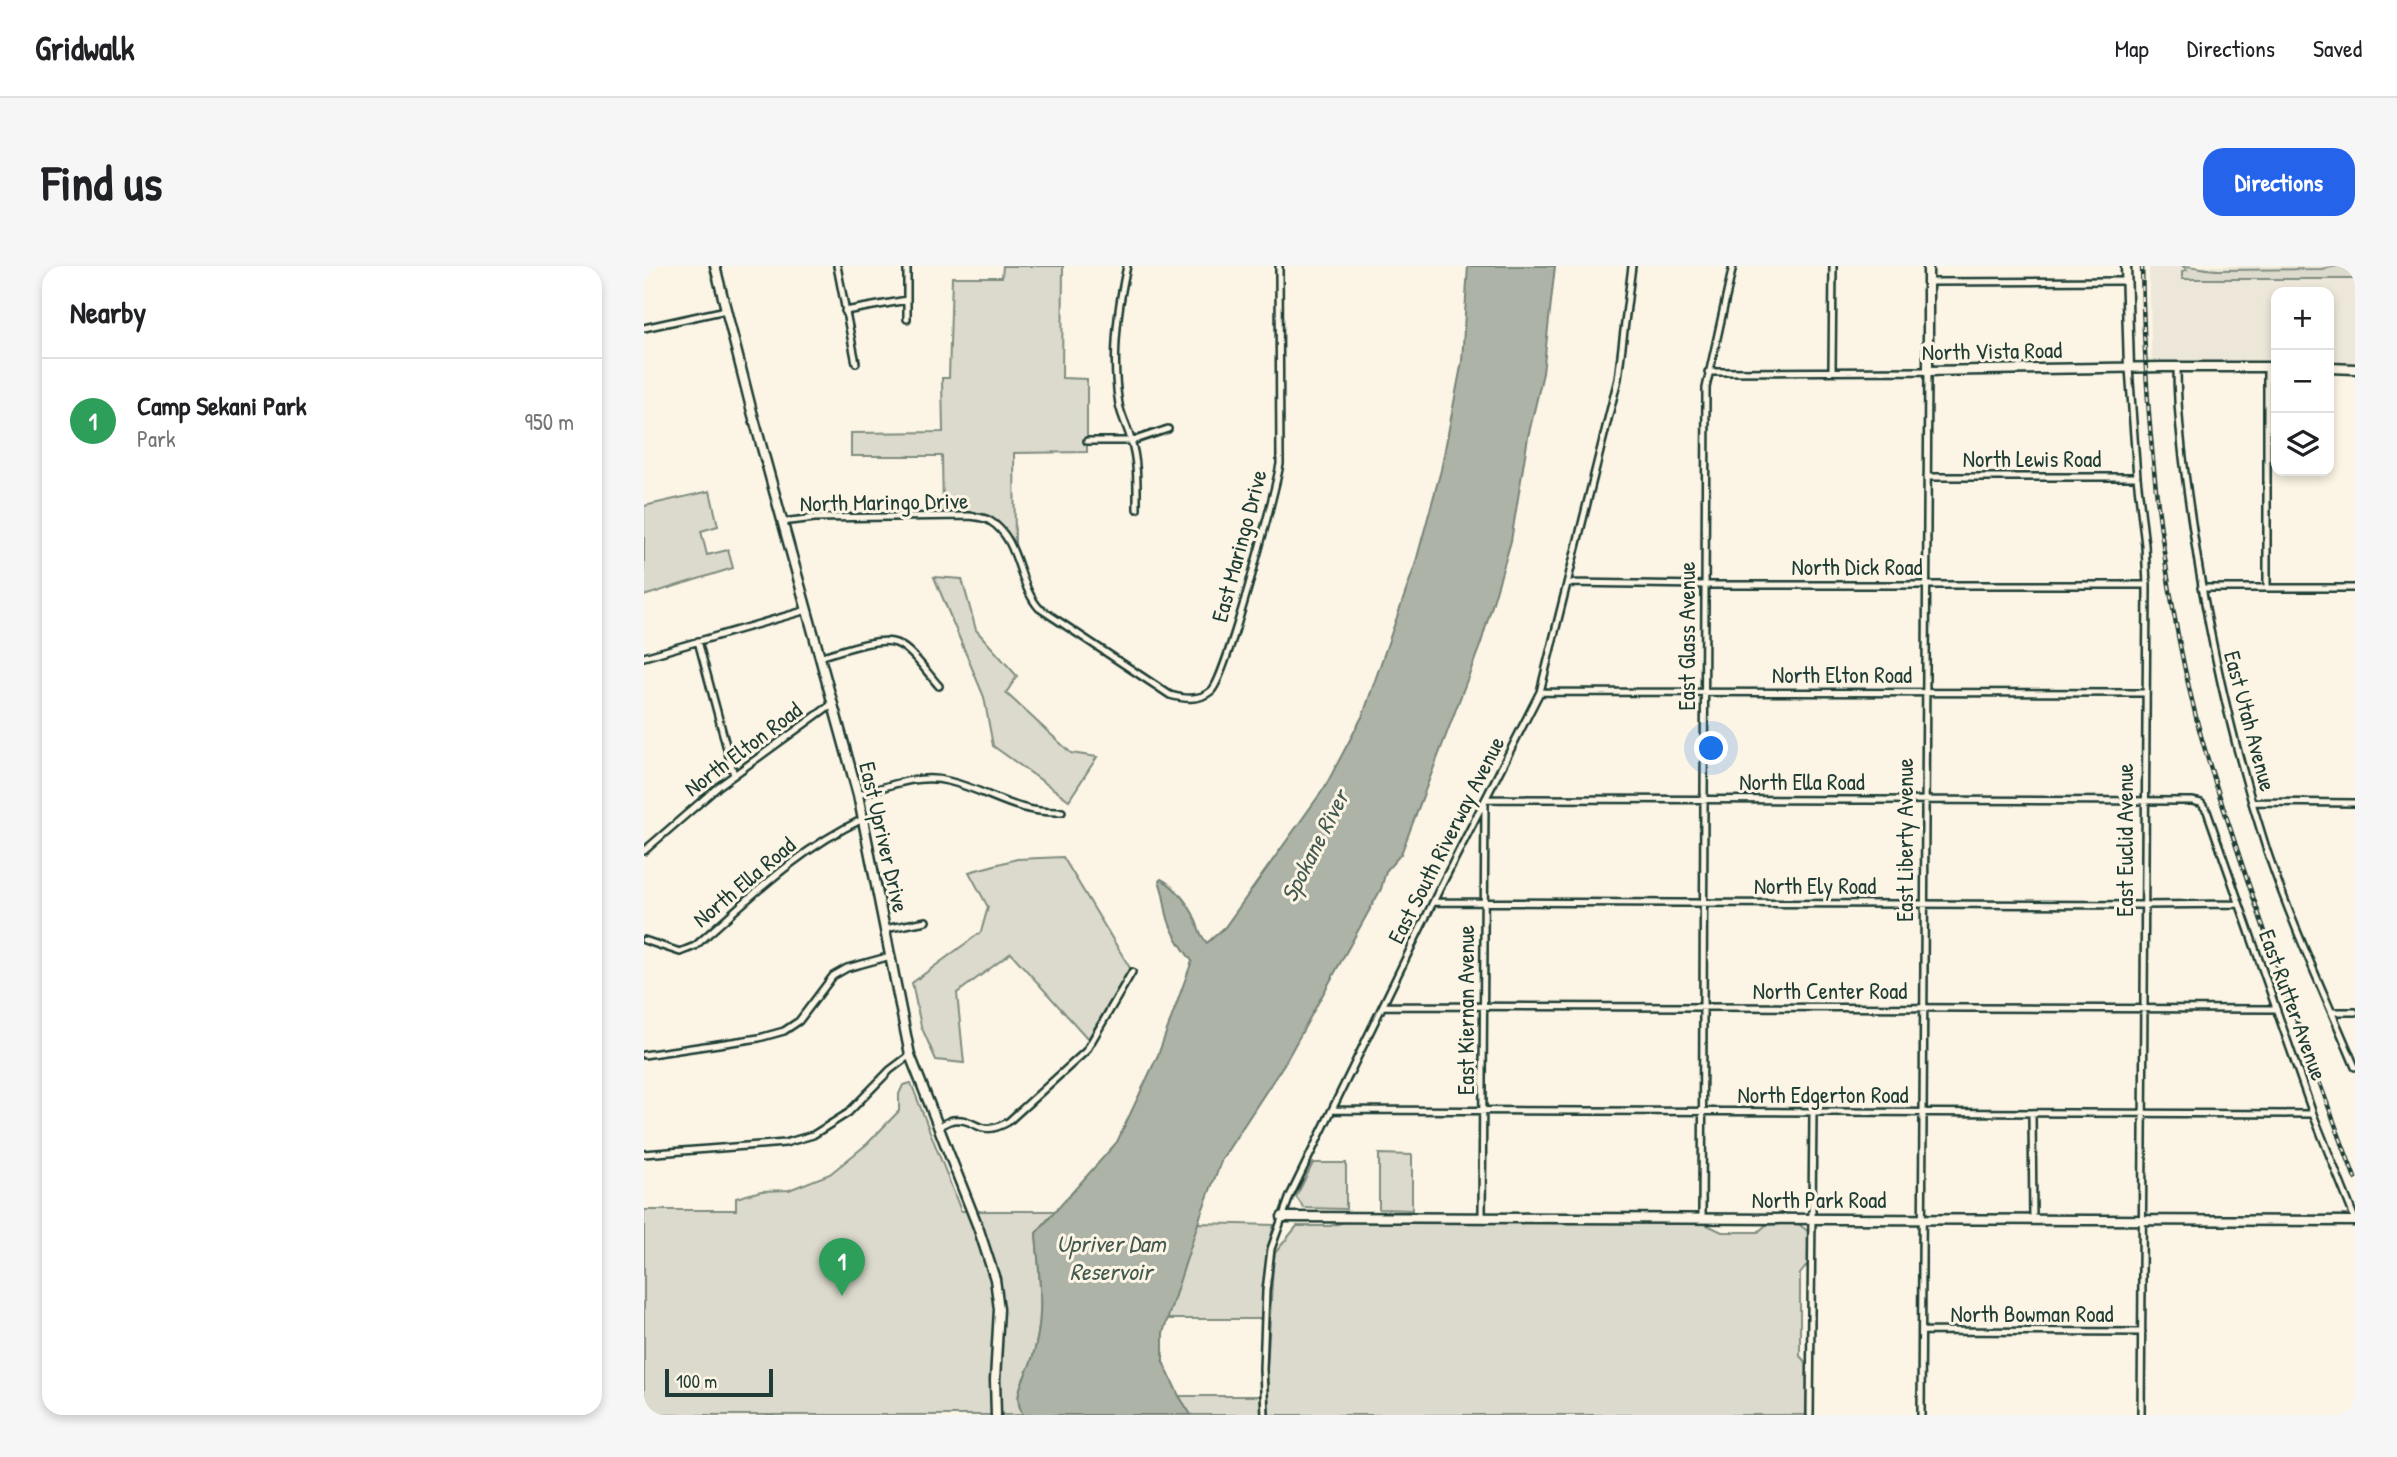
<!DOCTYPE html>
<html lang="en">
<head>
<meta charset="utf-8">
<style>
	body { margin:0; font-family:"Patrick Hand",sans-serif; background:#f6f6f6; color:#202124 }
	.controls { position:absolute; right:21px; top:21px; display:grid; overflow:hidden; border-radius:14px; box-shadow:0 4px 10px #0003 }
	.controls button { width:63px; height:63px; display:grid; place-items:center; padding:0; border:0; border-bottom:2px solid #e0e0e0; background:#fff; color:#202124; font:35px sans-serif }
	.scale { position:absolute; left:21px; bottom:18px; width:108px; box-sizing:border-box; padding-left:7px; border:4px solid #1f3d34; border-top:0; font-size:19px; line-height:24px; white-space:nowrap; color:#1f3d34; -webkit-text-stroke:5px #fcf5e5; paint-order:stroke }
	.you { position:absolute; left:1068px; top:483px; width:24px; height:24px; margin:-18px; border:5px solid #fff; border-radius:50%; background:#1a73e8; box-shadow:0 0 0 10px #1a73e833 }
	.badge { display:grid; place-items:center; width:46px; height:46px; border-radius:50%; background:#2563eb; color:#fff; font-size:23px; font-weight:700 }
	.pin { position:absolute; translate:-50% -58px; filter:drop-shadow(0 2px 4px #0008) }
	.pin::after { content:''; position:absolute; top:37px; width:24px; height:21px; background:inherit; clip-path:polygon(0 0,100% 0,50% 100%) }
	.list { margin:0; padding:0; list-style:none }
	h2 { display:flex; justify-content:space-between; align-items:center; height:91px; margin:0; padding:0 28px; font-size:30px }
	h2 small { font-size:23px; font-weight:400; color:#757577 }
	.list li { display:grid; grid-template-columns:46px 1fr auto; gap:21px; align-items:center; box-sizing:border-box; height:126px; padding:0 28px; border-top:2px solid #e0e0e0 }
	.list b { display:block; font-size:26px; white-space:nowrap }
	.list p { margin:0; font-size:23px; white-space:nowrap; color:#757577 }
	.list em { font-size:23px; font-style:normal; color:#757577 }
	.icon { flex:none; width:38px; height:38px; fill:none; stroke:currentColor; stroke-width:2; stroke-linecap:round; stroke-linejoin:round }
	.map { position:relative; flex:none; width:1711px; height:1149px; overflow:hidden; border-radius:21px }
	header { display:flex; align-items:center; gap:42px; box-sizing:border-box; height:98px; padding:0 35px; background:#fff; border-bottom:2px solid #e0e0e0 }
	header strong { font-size:33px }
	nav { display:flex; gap:38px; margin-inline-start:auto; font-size:24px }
	.intro { display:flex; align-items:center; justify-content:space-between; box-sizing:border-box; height:168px; padding:0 42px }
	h1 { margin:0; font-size:49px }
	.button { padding:18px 32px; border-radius:21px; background:#2563eb; color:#fff; font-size:24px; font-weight:700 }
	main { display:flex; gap:42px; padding:0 42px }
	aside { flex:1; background:#fff; border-radius:21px; box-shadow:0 4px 10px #0003 }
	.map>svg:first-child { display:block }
</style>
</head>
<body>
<header>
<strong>Gridwalk</strong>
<nav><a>Map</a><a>Directions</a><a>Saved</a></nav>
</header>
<div class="intro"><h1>Find us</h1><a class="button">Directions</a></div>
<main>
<aside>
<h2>Nearby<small></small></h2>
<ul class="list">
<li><span class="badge" style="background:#2e9e5b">1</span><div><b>Camp Sekani Park</b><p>Park</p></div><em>950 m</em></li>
</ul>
</aside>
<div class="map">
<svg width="1711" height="1149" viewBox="0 0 1711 1149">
	<rect width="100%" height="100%" fill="#fcf5e5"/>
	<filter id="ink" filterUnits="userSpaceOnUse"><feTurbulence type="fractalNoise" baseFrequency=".0143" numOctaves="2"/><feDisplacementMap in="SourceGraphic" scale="14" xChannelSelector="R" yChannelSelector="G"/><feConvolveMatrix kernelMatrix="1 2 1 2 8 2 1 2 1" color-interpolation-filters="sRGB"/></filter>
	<g filter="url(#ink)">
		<!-- built -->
		<path fill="#ece7d8" d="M 1505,0 L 1711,0 L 1711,103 L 1685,102 L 1685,26 L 1632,26 L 1632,101 L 1508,101 Z"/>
		<!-- green -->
		<path fill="#dcdacc" stroke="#7e8c80" stroke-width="2" d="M 359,0 L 419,0 L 418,112 L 443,113 L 443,186 L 370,187 L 371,277 C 351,244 335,247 299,246 L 298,190 L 207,190 L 207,167 L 299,166 L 298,112 L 305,112 L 308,11 L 358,11 Z
			M 1539,0 C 1552,0 1562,4 1575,4 L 1678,3 L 1693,0 L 1710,0 L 1708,3 L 1711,3 L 1711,13 L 1538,13 L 1538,5 L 1543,4 Z
			M 66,225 L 74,260 L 57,265 L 63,289 L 84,284 L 89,302 L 0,330 L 0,240 Z
			M 290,311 L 318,313 L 332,364 L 373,410 L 362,427 L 427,487 L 453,491 L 425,534 L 349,480 L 340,431 Z
			M 419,591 L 486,702 L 444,773 L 367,687 L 313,727 L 320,797 L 292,794 L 277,760 L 268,717 L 337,666 L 344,641 L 325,606 L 373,593 Z
			M 267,817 L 317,945 L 411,945 L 392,967 C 395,1010 402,1051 388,1093 C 382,1112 367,1127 379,1149 L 0,1149 L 0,944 L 92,944 L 92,932 L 117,925 L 145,924 L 186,908 L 223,878 L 255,845 L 255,828 L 259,819 Z
			M 735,888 L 768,889 L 768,944 L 735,943 Z
			M 669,897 L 702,897 L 702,943 L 660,942 L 652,931 Z
			M 705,955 L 1059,957 L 1078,966 L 1114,966 L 1122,959 L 1153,957 L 1165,966 L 1164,998 L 1156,1008 L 1156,1090 L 1163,1098 L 1163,1149 L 625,1149 L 623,1103 L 629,1000 L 631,987 L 653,960 L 686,960 Z
			M 554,957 L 630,959 L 623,985 L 617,1053 L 522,1053 Z
			M 535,1130 L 616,1130 L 618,1149 L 547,1149 Z"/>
		<!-- water -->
		<path fill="#aeb3a7" stroke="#758479" stroke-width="2" d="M 824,0 L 911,0 L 899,107 L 884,171 L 867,275 L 837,377 L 757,588 L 742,605 L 737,623 L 642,795 L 578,893 L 557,948 L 519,1067 L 519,1096 L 535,1130 L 547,1149 L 379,1149 C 367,1127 382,1112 388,1093 C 402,1051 395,1009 392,967 L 473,876 L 514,789 L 548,695 C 538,682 527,666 523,649 C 520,637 520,627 515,615 L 517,613 C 530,620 541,634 548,646 C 554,656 554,668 563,677 L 581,661 L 681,521 L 719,449 L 771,299 L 797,204 L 818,95 Z"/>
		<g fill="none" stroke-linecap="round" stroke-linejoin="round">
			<!-- street casing -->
			<g stroke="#1f3d34" stroke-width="10">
				<path id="street" d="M 193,0 L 212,97
					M 263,0 L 263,53
					M 483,0 C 473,45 467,92 475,138 C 477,150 484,162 487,174 C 494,196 493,220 493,243
					M 1284,16 L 1482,15
					M 201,45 L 263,34
					M 0,62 L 82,44
					M 1533,101 C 1533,155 1541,210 1549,264 C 1565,374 1589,480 1623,585 C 1648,659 1681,729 1711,801
					M 1485,102 L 1493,211 L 1501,279 L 1503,319 L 1497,1149
					M 1188,105 L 1189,0
					M 1064,106 L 1284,105 L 1277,1149
					M 443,175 L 488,175 L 524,163
					M 1283,211 L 1493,211
					M 138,256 L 171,252 L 325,250 C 332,251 340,251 346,255 C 376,273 373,317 395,342 L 526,429 C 540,433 555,435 567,425 C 582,413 631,227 636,198 L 635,0
					M 923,317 L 1061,319 L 1503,319
					M 1557,322 L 1711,322
					M 1623,322 L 1623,101
					M 54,375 L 90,509
					M 0,391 L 163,344
					M 175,391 C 194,386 234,370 252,377 C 269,384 283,407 295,420
					M 896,426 L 1501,427
					M 214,529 C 242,521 274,507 304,515 C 346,525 371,548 418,546
					M 842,533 L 1548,535 L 1557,537 L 1563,545 L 1669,848 L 1711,953
					M 1609,536 L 1711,537
					M 0,585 L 75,520 L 188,438
					M 790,636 L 1500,639 L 1594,638
					M 241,663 L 282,655
					M 0,674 L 36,686 L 51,680 C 106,632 153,584 219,553
					M 740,740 L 1631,743
					M 1688,746 L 1711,746
					M 0,789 L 115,772 L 140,765 L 155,755 L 189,710 L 203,702 L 247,690
					M 688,844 L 1669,848
					M 1388,847 L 1389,954
					M 293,861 C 298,859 304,855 309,854 C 333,851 334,873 364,856 L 442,785 L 488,706
					M 0,888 L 141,877 L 169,869 L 204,847 L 246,804 L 266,789
					M 838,952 L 841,538
					M 1058,953 L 1062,122 L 1089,0
					M 1278,1065 L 1498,1066
					M 621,1149 L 619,1103 L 622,1025 L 627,983 L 646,930 L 795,624 L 896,426 L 974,113 L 988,0
					M 1166,1149 L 1169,846"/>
			</g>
			<!-- secondary casing -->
			<g stroke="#1f3d34" stroke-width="13">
				<path id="secondary" d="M 71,0 L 107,142 L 214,529 L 266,789 L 334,961 L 351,1013 L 355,1043 L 351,1114 L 352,1149
					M 1284,0 L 1284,105 L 1520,101 L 1632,101
					M 1482,0 L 1485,102
					M 1685,102 L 1711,103
					M 638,951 L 1711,955"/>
			</g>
			<!-- street -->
			<use href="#street" stroke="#fcf5e5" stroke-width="5"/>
			<!-- secondary -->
			<use href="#secondary" stroke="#fcf5e5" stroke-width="8"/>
			<!-- rail casing -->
			<g stroke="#1f3d34" stroke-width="4.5">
				<path id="rail" d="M 1498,0 C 1501,152 1515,303 1552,451 C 1563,496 1579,539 1593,583 C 1629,693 1670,802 1711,912"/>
			</g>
			<!-- rail -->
			<use href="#rail" stroke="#fcf5e5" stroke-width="2" stroke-dasharray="5" stroke-linecap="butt"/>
		</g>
	</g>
	<g text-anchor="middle" stroke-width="6" stroke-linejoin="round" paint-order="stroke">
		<!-- street labels -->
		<g font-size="23" fill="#1f3d34" stroke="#fcf5e5">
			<text transform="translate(1348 85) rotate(-1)" y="8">North Vista Road</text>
			<text x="1388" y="201">North Lewis Road</text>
			<text transform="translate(240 236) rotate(-1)" y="8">North Maringo Drive</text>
			<text transform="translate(595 280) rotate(-75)" y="8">East Maringo Drive</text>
			<text x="1213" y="309">North Dick Road</text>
			<text transform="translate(1043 370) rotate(-90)" y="8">East Glass Avenue</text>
			<text x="1198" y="417">North Elton Road</text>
			<text transform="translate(1606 455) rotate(75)" y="8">East Utah Avenue</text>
			<text transform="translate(99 483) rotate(-37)" y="8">North Elton Road</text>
			<text x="1158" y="524">North Ella Road</text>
			<text transform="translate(240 571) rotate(77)" y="8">East Upriver Drive</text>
			<text transform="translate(802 574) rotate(-63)" y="8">East South Riverway Avenue</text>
			<text transform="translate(1261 574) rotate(-90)" y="8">East Liberty Avenue</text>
			<text transform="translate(1481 574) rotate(-90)" y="8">East Euclid Avenue</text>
			<text transform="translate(100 616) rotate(-40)" y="8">North Ella Road</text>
			<text x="1171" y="628">North Ely Road</text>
			<text x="1186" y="733">North Center Road</text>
			<text transform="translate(1649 739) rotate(70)" y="8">East Rutter Avenue</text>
			<text transform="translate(822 744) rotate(-90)" y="8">East Kiernan Avenue</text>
			<text x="1179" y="837">North Edgerton Road</text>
			<text x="1175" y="942">North Park Road</text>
			<text x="1388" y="1056">North Bowman Road</text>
		</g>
		<!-- water labels -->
		<g font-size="24" font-style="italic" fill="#435a51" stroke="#fcf5e5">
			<text transform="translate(671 580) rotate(-63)" y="8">Spokane River</text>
			<text x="467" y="986">Upriver Dam<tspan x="467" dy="28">Reservoir</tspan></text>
		</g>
	</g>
</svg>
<div class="controls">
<button>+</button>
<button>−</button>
<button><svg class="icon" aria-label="layers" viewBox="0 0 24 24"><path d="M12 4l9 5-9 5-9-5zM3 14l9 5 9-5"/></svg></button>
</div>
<div class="scale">100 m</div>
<div class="you"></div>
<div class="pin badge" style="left:198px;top:1030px;background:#2e9e5b">1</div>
</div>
</main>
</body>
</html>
